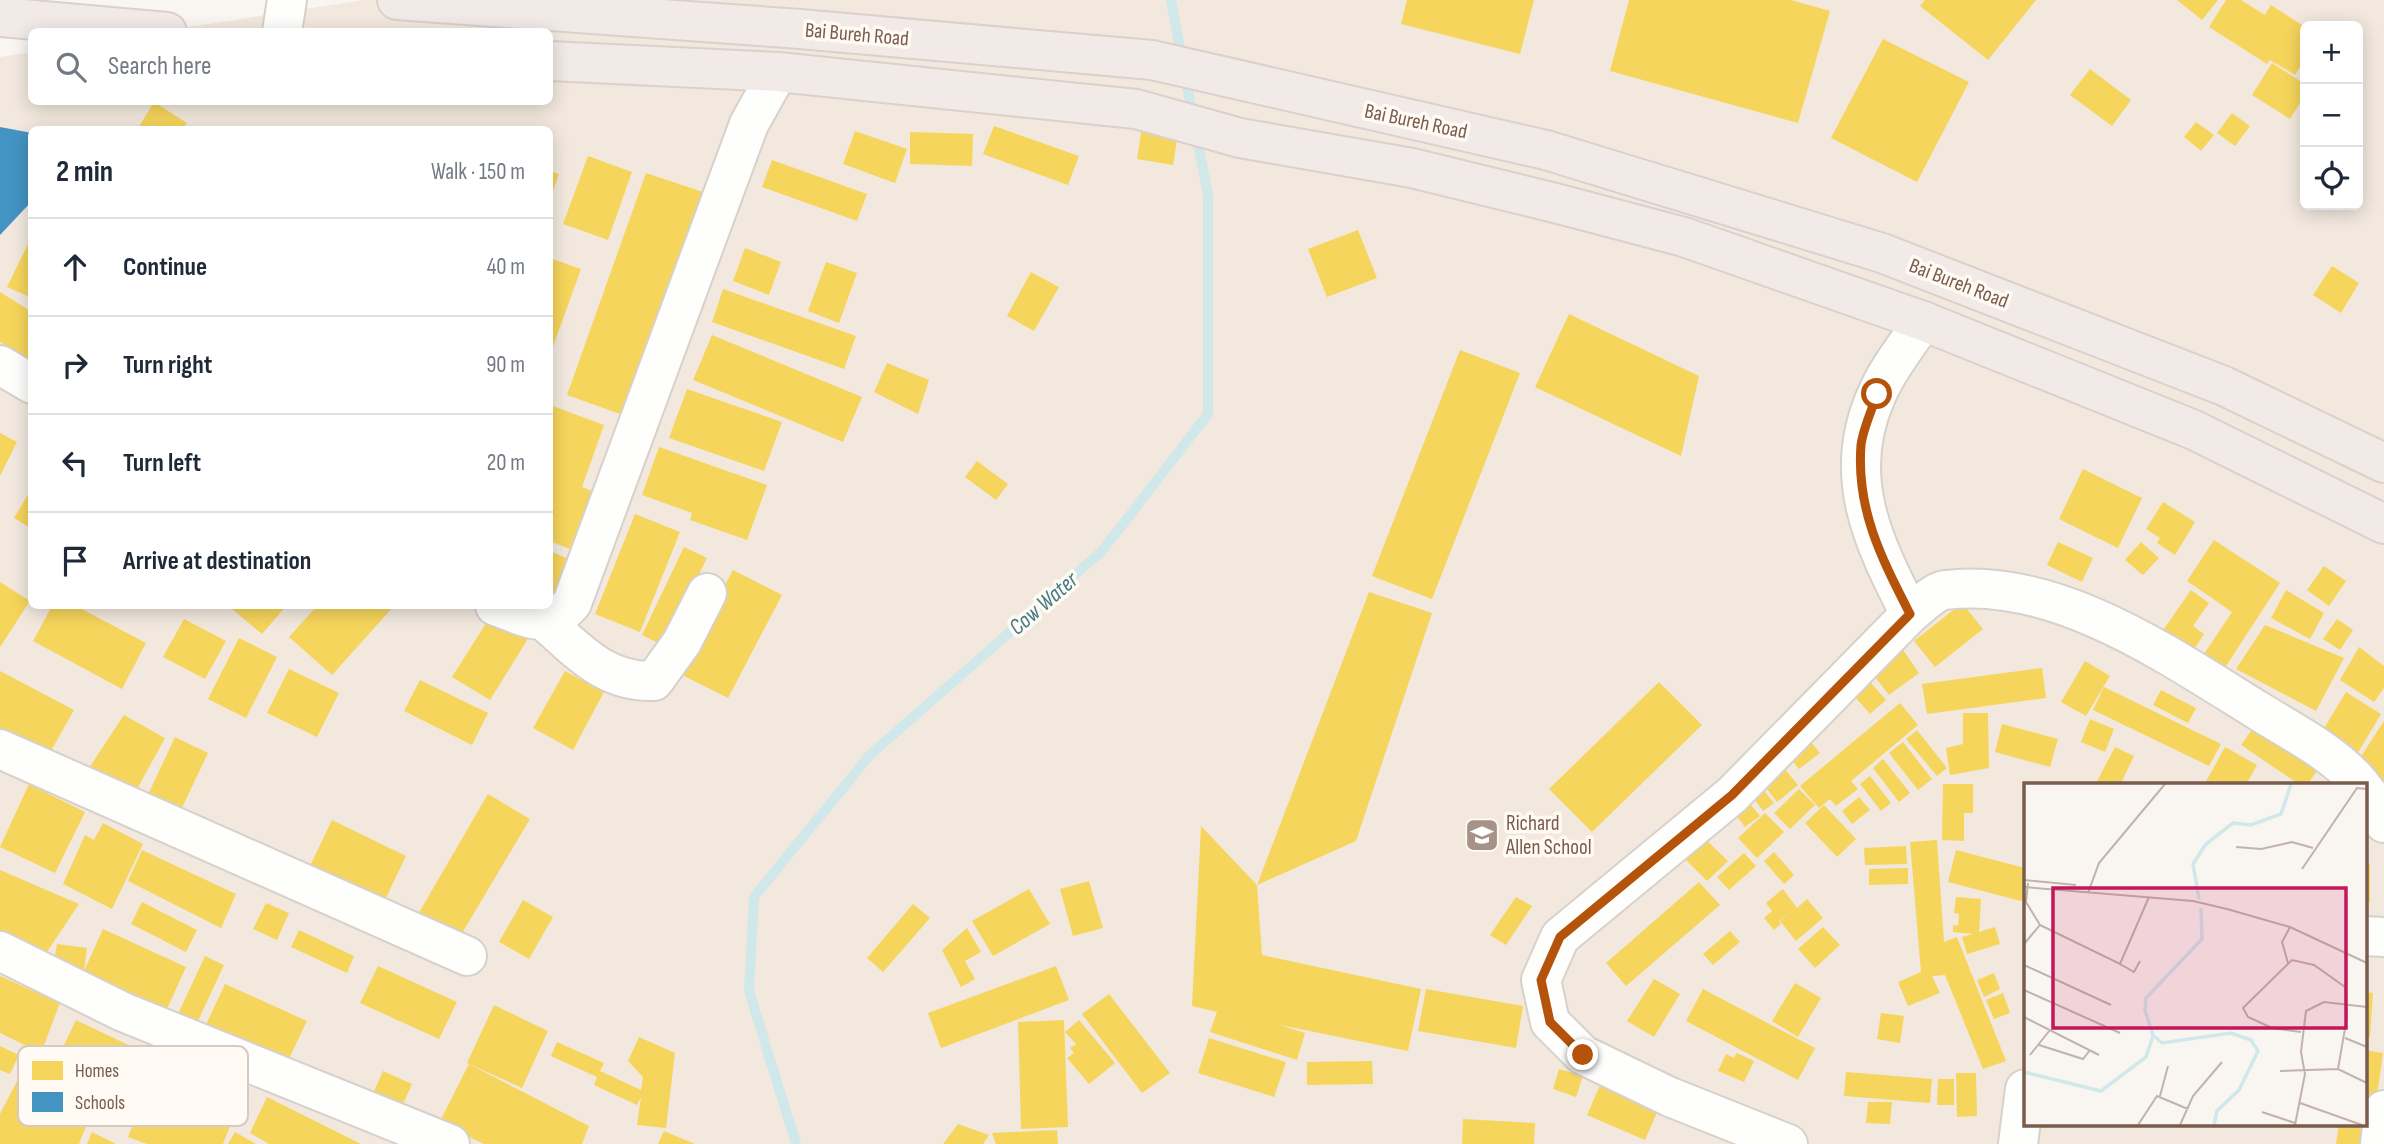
<!DOCTYPE html>
<html lang="en">
<head>
<meta charset="utf-8">
<style>
	body { margin:0; font-family:"Sofia Sans Condensed",sans-serif; background:#f2f2f3; color:#1f2937 }
	.controls { position:absolute; right:21px; top:21px; display:grid; overflow:hidden; border-radius:10px; box-shadow:0 4px 18px #0003 }
	.controls button { width:63px; height:63px; display:grid; place-items:center; padding:0; border:0; border-bottom:2px solid #e0e1e3; background:#fff; color:#1f2937; font:35px sans-serif }
	.stop { position:absolute; width:21px; height:21px; margin:-16px; border:5px solid #b45309; border-radius:50%; background:#fff }
	.stop.end { background:#b45309; border-color:#fff; box-shadow:0 2px 7px #0008 }
	.list { margin:0; padding:0; list-style:none }
	h2 { display:flex; justify-content:space-between; align-items:center; height:91px; margin:0; padding:0 28px; font-size:30px }
	h2 small { font-size:23px; font-weight:400; color:#747a83 }
	.list li { display:grid; grid-template-columns:46px 1fr auto; gap:21px; align-items:center; box-sizing:border-box; height:98px; padding:0 28px; border-top:2px solid #e0e1e3 }
	.list b { display:block; font-size:26px; white-space:nowrap }
	.list em { font-size:23px; font-style:normal; color:#747a83 }
	.icon { flex:none; width:38px; height:38px; fill:none; stroke:currentColor; stroke-width:2; stroke-linecap:round; stroke-linejoin:round }
	.map { position:relative; flex:none; width:2384px; height:1144px; overflow:hidden }
	.search { position:absolute; background:#fff; box-shadow:0 4px 18px #0003; left:28px; top:28px; width:525px; height:77px; display:flex; align-items:center; gap:18px; box-sizing:border-box; padding:0 24px; border-radius:10px; color:#747a83; font-size:26px }
	.panel { position:absolute; background:#fff; box-shadow:0 4px 18px #0003; left:28px; top:126px; width:525px; height:483px; border-radius:10px }
	.map>svg:first-child { display:block }
</style>
</head>
<body>
<div class="map">
<svg width="2384" height="1144" viewBox="0 0 2384 1144">
	<rect width="100%" height="100%" fill="#f9f5f0"/>
	<!-- residential -->
	<path fill="#f2e8de" fill-rule="evenodd" d="M 364,0 L 2384,0 L 2384,1144 L 0,1144 L 0,57 L 31,52 L 32,102 L 550,102 L 550,32 L 163,31 ZM 2305,26 L 2358,26 L 2358,205 L 2305,205 ZM 32,130 L 550,130 L 550,606 L 32,606 ZM 2025,785 L 2365,785 L 2365,1125 L 2025,1125 Z"/>
	<!-- homes -->
	<path fill="#f6d55c" d="M 1407,0 L 1534,0 L 1520,54 L 1401,24 Z
		M 1629,0 L 1791,0 L 1830,11 L 1798,123 L 1610,71 Z
		M 1925,0 L 2036,0 L 1988,60 L 1920,6 Z
		M 2177,0 L 2218,0 L 2202,20 Z
		M 2226,0 L 2241,0 L 2265,15 L 2271,5 L 2305,27 L 2305,59 L 2295,75 L 2270,60 L 2267,64 L 2209,27 Z
		M 1883,39 L 1969,82 L 1917,182 L 1831,138 Z
		M 2272,63 L 2305,84 L 2305,95 L 2290,119 L 2252,95 Z
		M 2090,69 L 2131,100 L 2112,126 L 2070,95 Z
		M 154,102 L 187,123 L 182,130 L 137,130 Z
		M 2232,113 L 2250,126 L 2235,146 L 2217,133 Z
		M 2196,122 L 2214,135 L 2201,151 L 2184,137 Z
		M 994,126 L 1079,156 L 1068,185 L 983,154 Z
		M 1142,127 L 1178,134 L 1173,165 L 1137,159 Z
		M 855,131 L 907,149 L 895,183 L 843,164 Z
		M 910,132 L 973,134 L 972,166 L 910,164 Z
		M 588,156 L 632,172 L 608,240 L 563,224 Z
		M 772,160 L 867,194 L 857,221 L 762,187 Z
		M 550,171 L 559,174 L 550,199 Z
		M 646,173 L 706,193 L 626,416 L 567,395 Z
		M 1358,230 L 1377,278 L 1327,297 L 1308,249 Z
		M 32,236 L 32,298 L 7,287 Z
		M 745,248 L 781,262 L 769,295 L 733,281 Z
		M 550,258 L 581,269 L 550,355 Z
		M 826,262 L 857,273 L 839,323 L 808,311 Z
		M 2332,266 L 2359,283 L 2341,313 L 2313,295 Z
		M 1031,272 L 1059,287 L 1034,331 L 1007,316 Z
		M 723,289 L 856,336 L 844,369 L 712,322 Z
		M 0,292 L 32,312 L 32,361 L 0,342 Z
		M 1569,314 L 1699,376 L 1681,456 L 1535,387 Z
		M 712,335 L 862,397 L 843,442 L 693,380 Z
		M 1460,350 L 1520,373 L 1432,599 L 1372,576 Z
		M 887,363 L 929,380 L 918,414 L 874,392 Z
		M 687,389 L 782,422 L 764,471 L 669,438 Z
		M 550,405 L 604,425 L 582,487 L 596,493 L 572,550 L 550,541 L 552,506 L 550,505 Z
		M 0,433 L 17,442 L 0,476 Z
		M 659,447 L 767,485 L 747,540 L 690,520 L 692,513 L 642,495 Z
		M 977,461 L 1008,484 L 996,500 L 965,477 Z
		M 2083,469 L 2142,498 L 2118,548 L 2059,519 Z
		M 32,488 L 32,529 L 14,518 Z
		M 2163,502 L 2195,522 L 2175,555 L 2157,543 L 2160,538 L 2146,529 Z
		M 635,514 L 680,532 L 640,632 L 595,614 Z
		M 2214,540 L 2280,583 L 2219,677 L 2198,663 L 2232,612 L 2187,581 Z
		M 2058,542 L 2093,558 L 2082,582 L 2047,565 Z
		M 2141,542 L 2159,558 L 2143,575 L 2125,560 Z
		M 684,547 L 707,558 L 664,646 L 642,635 Z
		M 550,551 L 575,562 L 560,597 L 550,592 Z
		M 2324,566 L 2346,581 L 2329,606 L 2307,590 Z
		M 733,570 L 782,595 L 728,698 L 678,673 Z
		M 0,582 L 30,601 L 0,647 Z
		M 2191,590 L 2209,603 L 2193,626 L 2204,634 L 2187,660 L 2157,639 Z
		M 2286,590 L 2324,613 L 2310,639 L 2271,618 Z
		M 1369,592 L 1432,613 L 1356,841 L 1257,885 L 1262,955 L 1421,989 L 1408,1051 L 1280,1025 L 1305,1033 L 1297,1060 L 1210,1032 L 1217,1012 L 1192,1006 L 1201,826 L 1257,885 Z
		M 1962,603 L 1983,629 L 1935,667 L 1914,641 Z
		M 52,606 L 76,606 L 146,643 L 122,689 L 33,641 Z
		M 228,606 L 286,606 L 262,634 Z
		M 317,606 L 394,606 L 332,675 L 289,637 Z
		M 492,614 L 529,637 L 490,700 L 452,677 Z
		M 184,619 L 226,641 L 205,679 L 163,657 Z
		M 2337,619 L 2353,630 L 2340,650 L 2323,639 Z
		M 2265,625 L 2344,658 L 2316,711 L 2236,669 Z
		M 239,638 L 277,657 L 246,718 L 208,699 Z
		M 2359,647 L 2384,666 L 2384,688 L 2374,702 L 2340,680 Z
		M 1903,650 L 1919,673 L 1889,695 L 1872,673 Z
		M 2085,661 L 2110,676 L 2086,716 L 2061,702 Z
		M 2042,668 L 2046,698 L 1927,714 L 1922,684 Z
		M 289,669 L 339,693 L 317,737 L 267,713 Z
		M 0,671 L 74,710 L 47,758 L 0,733 Z
		M 565,671 L 604,692 L 573,750 L 533,728 Z
		M 420,680 L 488,713 L 472,745 L 404,711 Z
		M 1659,682 L 1702,725 L 1592,832 L 1549,789 Z
		M 1871,683 L 1886,700 L 1870,714 L 1855,697 Z
		M 2104,687 L 2221,744 L 2209,766 L 2093,710 Z
		M 2161,690 L 2196,708 L 2188,723 L 2153,705 Z
		M 2346,692 L 2381,714 L 2356,756 L 2320,735 Z
		M 1900,703 L 1918,725 L 1851,781 L 1858,789 L 1836,806 L 1830,799 L 1819,808 L 1800,786 Z
		M 1963,713 L 1988,713 L 1989,768 L 1950,775 L 1946,748 L 1963,744 Z
		M 124,715 L 165,738 L 136,791 L 85,774 Z
		M 2090,719 L 2114,729 L 2105,752 L 2081,742 Z
		M 2384,721 L 2384,782 L 2356,764 Z
		M 2002,724 L 2058,739 L 2050,767 L 1995,752 Z
		M 2254,727 L 2317,771 L 2307,785 L 2300,785 L 2241,745 Z
		M 1917,730 L 1947,768 L 1937,776 L 1906,739 Z
		M 1805,735 L 1820,753 L 1799,769 L 1784,751 Z
		M 175,737 L 208,753 L 178,816 L 145,801 Z
		M 1903,742 L 1932,779 L 1918,790 L 1889,753 Z
		M 2115,747 L 2134,756 L 2120,785 L 2095,785 Z
		M 2225,747 L 2257,765 L 2246,785 L 2204,785 Z
		M 1883,759 L 1910,793 L 1899,802 L 1873,768 Z
		M 1780,763 L 1798,785 L 1777,802 L 1760,780 Z
		M 1870,776 L 1891,803 L 1881,811 L 1860,784 Z
		M 29,784 L 85,812 L 55,873 L 0,847 Z
		M 1943,784 L 1973,784 L 1973,813 L 1964,813 L 1964,841 L 1942,840 Z
		M 1761,787 L 1774,803 L 1763,811 L 1751,795 Z
		M 1799,789 L 1815,805 L 1790,829 L 1774,813 Z
		M 488,794 L 530,819 L 458,940 L 417,916 Z
		M 1859,797 L 1870,810 L 1852,824 L 1842,811 Z
		M 1746,799 L 1760,816 L 1745,827 L 1732,810 Z
		M 1824,805 L 1856,839 L 1837,857 L 1805,823 Z
		M 1765,813 L 1784,832 L 1757,858 L 1738,838 Z
		M 332,820 L 406,856 L 385,900 L 311,864 Z
		M 103,823 L 143,844 L 112,909 L 63,884 L 85,835 L 94,840 Z
		M 1701,835 L 1728,861 L 1707,881 L 1681,855 Z
		M 1937,840 L 1944,942 L 1957,937 L 2006,1061 L 1983,1069 L 1945,975 L 1932,976 L 1940,993 L 1908,1006 L 1898,982 L 1921,972 L 1910,842 Z
		M 1906,846 L 1907,864 L 1865,865 L 1864,848 Z
		M 142,850 L 236,894 L 221,928 L 128,881 Z
		M 1956,850 L 2025,868 L 2025,902 L 1948,882 Z
		M 1774,852 L 1794,875 L 1784,884 L 1764,861 Z
		M 1744,853 L 1756,866 L 1729,890 L 1717,877 Z
		M 2365,864 L 2370,864 L 2370,902 L 2365,902 Z
		M 1908,868 L 1908,884 L 1869,885 L 1869,869 Z
		M 0,870 L 79,904 L 41,961 L 0,942 Z
		M 1089,881 L 1103,928 L 1073,936 L 1060,889 Z
		M 1699,882 L 1720,905 L 1626,986 L 1606,963 Z
		M 1029,889 L 1050,924 L 993,956 L 972,921 Z
		M 1783,889 L 1797,908 L 1807,899 L 1823,918 L 1796,941 L 1780,921 L 1791,912 L 1779,921 L 1781,924 L 1774,930 L 1764,918 L 1772,911 L 1766,903 Z
		M 1516,897 L 1532,906 L 1506,945 L 1490,935 Z
		M 1956,897 L 1981,899 L 1979,932 L 1995,927 L 2000,944 L 1967,954 L 1962,937 L 1973,934 L 1953,932 L 1953,925 L 1958,926 L 1959,914 L 1954,913 Z
		M 523,900 L 553,917 L 529,959 L 499,942 Z
		M 142,902 L 197,930 L 186,952 L 131,924 Z
		M 266,903 L 289,913 L 277,940 L 253,929 Z
		M 913,904 L 930,918 L 883,972 L 867,958 Z
		M 1823,927 L 1840,945 L 1815,968 L 1798,949 Z
		M 967,928 L 981,952 L 965,961 L 975,979 L 961,987 L 942,950 Z
		M 103,929 L 186,967 L 167,1009 L 84,971 Z
		M 299,930 L 354,956 L 347,973 L 291,947 Z
		M 1730,931 L 1740,942 L 1713,965 L 1703,954 Z
		M 57,944 L 87,948 L 84,971 L 53,966 Z
		M 205,956 L 224,965 L 197,1023 L 178,1014 Z
		M 378,966 L 457,1002 L 439,1039 L 360,1003 Z
		M 1056,966 L 1069,1000 L 941,1048 L 928,1013 Z
		M 1994,973 L 2000,989 L 1984,997 L 1977,980 Z
		M 0,976 L 60,1003 L 41,1053 L 0,1033 Z
		M 1654,979 L 1680,994 L 1654,1037 L 1627,1021 Z
		M 1795,983 L 1821,998 L 1798,1037 L 1772,1021 Z
		M 225,984 L 307,1021 L 285,1067 L 204,1029 Z
		M 1426,989 L 1523,1006 L 1516,1048 L 1418,1031 Z
		M 1703,989 L 1815,1048 L 1798,1080 L 1686,1021 Z
		M 2365,992 L 2373,993 L 2370,1037 L 2365,1037 Z
		M 2003,993 L 2010,1013 L 1994,1019 L 1986,1000 Z
		M 1109,994 L 1170,1073 L 1142,1093 L 1082,1014 Z
		M 494,1005 L 548,1031 L 522,1088 L 467,1063 Z
		M 1881,1013 L 1904,1016 L 1900,1043 L 1877,1039 Z
		M 76,1020 L 162,1061 L 243,1093 L 223,1144 L 147,1144 L 128,1137 L 143,1100 L 57,1060 Z
		M 1064,1020 L 1068,1127 L 1021,1129 L 1018,1022 Z
		M 1079,1020 L 1115,1063 L 1089,1084 L 1067,1058 L 1074,1053 L 1070,1048 L 1076,1044 L 1065,1032 Z
		M 639,1037 L 675,1053 L 666,1128 L 637,1125 L 641,1097 L 637,1105 L 594,1085 L 597,1077 L 551,1056 L 557,1042 L 604,1063 L 600,1071 L 641,1090 L 643,1077 L 628,1061 Z
		M 1209,1038 L 1286,1062 L 1274,1097 L 1198,1073 Z
		M 0,1046 L 19,1055 L 10,1074 L 0,1070 Z
		M 2365,1050 L 2383,1053 L 2370,1144 L 2336,1144 L 2339,1125 L 2365,1125 Z
		M 1737,1053 L 1754,1061 L 1744,1082 L 1718,1071 L 1726,1054 L 1734,1058 Z
		M 1372,1061 L 1373,1084 L 1307,1085 L 1307,1062 Z
		M 469,1064 L 589,1126 L 582,1144 L 484,1144 L 439,1123 Z
		M 1559,1069 L 1583,1076 L 1576,1097 L 1553,1089 Z
		M 383,1071 L 412,1084 L 399,1113 L 370,1100 Z
		M 1846,1072 L 1932,1079 L 1930,1103 L 1844,1096 Z
		M 1956,1073 L 1976,1073 L 1977,1116 L 1957,1117 Z
		M 1938,1079 L 1954,1079 L 1954,1105 L 1937,1105 Z
		M 17,1081 L 90,1116 L 79,1144 L 0,1144 L 0,1114 Z
		M 1601,1083 L 1659,1108 L 1645,1140 L 1587,1115 Z
		M 267,1097 L 361,1144 L 269,1144 L 250,1133 Z
		M 1868,1102 L 1892,1102 L 1890,1124 L 1866,1123 Z
		M 1463,1119 L 1535,1123 L 1534,1144 L 1462,1144 Z
		M 958,1124 L 989,1135 L 983,1144 L 943,1144 Z
		M 1057,1130 L 1058,1144 L 996,1144 L 992,1133 Z
		M 664,1131 L 695,1144 L 658,1144 Z
		M 92,1132 L 116,1144 L 87,1144 Z
		M 235,1132 L 256,1144 L 228,1144 Z"/>
	<!-- schools -->
	<path fill="#4393c3" d="M 0,127 L 32,133 L 32,201 L 0,235 Z"/>
	<g fill="none" stroke-linecap="round" stroke-linejoin="round">
		<!-- stream -->
		<path stroke="#d0e8ea" stroke-width="10" d="M 1171,0 L 1182,59
			M 1185,75 L 1193,118
			M 796,1144 L 749,991 L 754,897 L 870,755 L 1102,551 L 1208,414 L 1208,195 L 1196,134"/>
		<!-- street casing -->
		<g stroke="#d7d1cb" stroke-width="42">
			<path id="street" d="M 282,32 L 287,0
				M 0,365 L 32,384
				M 495,606 C 527,617 547,632 572,603 L 749,124 L 778,72
				M 1910,614 C 1873,542 1840,475 1877,394 C 1888,368 1908,344 1923,321
				M 544,621 C 579,651 605,683 654,681 L 682,642 L 707,593
				M 0,749 L 467,956
				M 2365,790 L 2378,808 L 2384,823
				M 2365,936 L 2384,937
				M 0,951 L 123,1012 L 450,1144
				M 1788,1144 L 1670,1097 L 1583,1055 L 1550,1022 L 1541,980 L 1560,937 L 1732,795 L 1910,614 C 1919,607 1933,592 1945,590 C 2055,576 2168,655 2257,710 C 2292,732 2335,753 2361,785
				M 2018,1144 L 2025,1089
				M 2380,1144 L 2384,1110"/>
		</g>
		<!-- highway casing -->
		<g stroke="#dad1cc" stroke-width="42">
			<path id="highway" d="M 397,0 L 800,29 L 1152,60 L 1546,150 L 1882,253 L 2224,386 L 2384,463
				M 0,17 L 167,32
				M 550,61 L 778,72 L 1136,109 L 1240,138 L 1412,168 L 1559,204 L 1684,237 L 1923,321 L 2194,430 L 2384,524"/>
		</g>
		<!-- street -->
		<use href="#street" stroke="#fefefd" stroke-width="38"/>
		<!-- highway -->
		<use href="#highway" stroke="#f2eae7" stroke-width="38"/>
	</g>
	<g fill="none" stroke-linecap="round" stroke-linejoin="round">
		<!-- route -->
		<path stroke="#b45309" stroke-width="9" d="M 1583,1055 L 1550,1022 L 1541,980 L 1560,937 L 1732,795 L 1910,614 C 1882,559 1856,510 1861,445 C 1863,429 1872,410 1877,394"/>
	</g>
	<!-- icons -->
	<defs>
		<g id="school-square" transform="scale(1.75)"><rect x="-9" y="-9" width="18" height="18" rx="4" fill="#a69286" stroke="#fffaf3"/><path d="M0-5L7-2L0 1L-7-2ZM-4 1L0 2.5L4 1V4Q0 6-4 4Z" fill="#fff"/></g>
	</defs>
	<g fill-rule="evenodd">
		<use href="#school-square" x="1482" y="835"/>
	</g>
	<g text-anchor="middle" stroke-width="7" stroke-linejoin="round" paint-order="stroke">
		<!-- street labels -->
		<g font-size="21" fill="#7a5c4d" stroke="#fffaf3">
			<text transform="translate(857 34) rotate(5)" y="7">Bai Bureh Road</text>
			<text transform="translate(1416 121) rotate(12)" y="7">Bai Bureh Road</text>
			<text transform="translate(1959 283) rotate(21)" y="7">Bai Bureh Road</text>
		</g>
		<!-- poi labels -->
		<g font-size="21" fill="#7a5c4d" stroke="#fffaf3" text-anchor="start">
			<text x="1506" y="830">Richard<tspan x="1506" dy="24">Allen School</tspan></text>
		</g>
		<!-- water labels -->
		<g font-size="23" font-style="italic" fill="#437c86" stroke="#fffaf3">
			<text transform="translate(1043 603) rotate(-41)" y="8">Cow Water</text>
		</g>
	</g>
	<!-- overview -->
	<g transform="translate(2024 783)">
		<rect width="343" height="343" fill="#f9f5f0"/>
		<path fill="none" stroke="#d0e8ea" stroke-width="3.5" d="M 175,116 L 169,81 L 182,61 L 209,40 L 227,42 L 257,31 L 267,1M 177,125 L 178,156 L 122,215 L 121,227 L 129,252 L 138,260 L 207,250 L 227,257 L 234,268 L 215,307 L 193,328 L 190,342M 0,289 L 77,308 L 122,274 L 129,253"/>
		<path fill="none" stroke="#c2b3aa" stroke-width="2" d="M 212,64 L 237,66 L 268,59 L 289,65M 278,86 L 333,5 L 343,6M 0,97 L 52,102M 0,104 L 169,118 L 203,126 L 266,144 L 343,180M 64,110 L 75,80 L 141,1M 16,142 L 96,181 L 125,114M 0,161 L 16,142 L 2,119 L 4,100M 264,180 L 258,159 L 266,144M 96,181 L 110,189 L 116,178M 0,182 L 87,222M 0,207 L 96,250M 0,234 L 75,272M 277,249 L 248,245 L 224,234 L 219,225 L 268,177 L 290,182 L 321,204 L 323,234 L 314,286M 321,255 L 343,264M 15,262 L 59,276 L 66,267M 6,272 L 26,247M 256,288 L 314,286 L 343,300M 136,313 L 144,283M 276,320 L 338,342M 238,329 L 271,340M 114,342 L 133,313 L 164,326M 156,342 L 169,313 L 198,279M 271,342 L 281,291 L 277,269 L 282,228 L 300,219 L 343,224"/>
		<path fill="#c2185b" fill-opacity="0.15" stroke="#c2185b" stroke-width="3.5" d="M 29,105 L 322,105 L 322,245 L 29,245 Z"/>
		<rect width="343" height="343" fill="none" stroke="#7a5c4d" stroke-width="3.5"/>
	</g>
	<!-- legend -->
	<rect x="18" y="1046" width="230" height="80" rx="10" fill="#fffaf3" stroke="#d7cbc1" stroke-width="2"/>
	<rect x="32" y="1061" width="31" height="19" fill="#f6d55c"/>
	<rect x="32" y="1092" width="31" height="20" fill="#4393c3"/>
	<g font-size="19" fill="#7a5c4d">
		<text x="75" y="1077">Homes</text>
		<text x="75" y="1109">Schools</text>
	</g>
</svg>
<div class="controls">
<button>+</button>
<button>−</button>
<button><svg class="icon" aria-label="locate" viewBox="0 0 24 24"><circle cx="12" cy="12" r="6"/><path d="M12 2v4M12 18v4M2 12h4M18 12h4"/></svg></button>
</div>
<div class="stop" style="left:1877px;top:394px"></div>
<div class="stop end" style="left:1583px;top:1055px"></div>
<div class="search"><svg class="icon" aria-label="search" viewBox="0 0 24 24"><circle cx="10" cy="10" r="6"/><path d="M15 15l6 6"/></svg>Search here</div>
<section class="panel">
<h2>2 min<small>Walk · 150 m</small></h2>
<ul class="list">
<li><svg class="icon" aria-label="ahead" viewBox="0 0 24 24"><path d="M12 20V5M6 11l6-6 6 6"/></svg><div><b>Continue</b></div><em>40 m</em></li>
<li><svg class="icon" aria-label="right" viewBox="0 0 24 24"><path d="M7 20v-9h11M14 6l5 5-5 5"/></svg><div><b>Turn right</b></div><em>90 m</em></li>
<li><svg class="icon" aria-label="left" viewBox="0 0 24 24"><path d="M17 20v-9H6M10 6l-5 5 5 5"/></svg><div><b>Turn left</b></div><em>20 m</em></li>
<li><svg class="icon" aria-label="arrive" viewBox="0 0 24 24"><path d="M6 21V4h12l-3 4 3 4H6"/></svg><div><b>Arrive at destination</b></div></li>
</ul>
</section>
</div>
</body>
</html>
